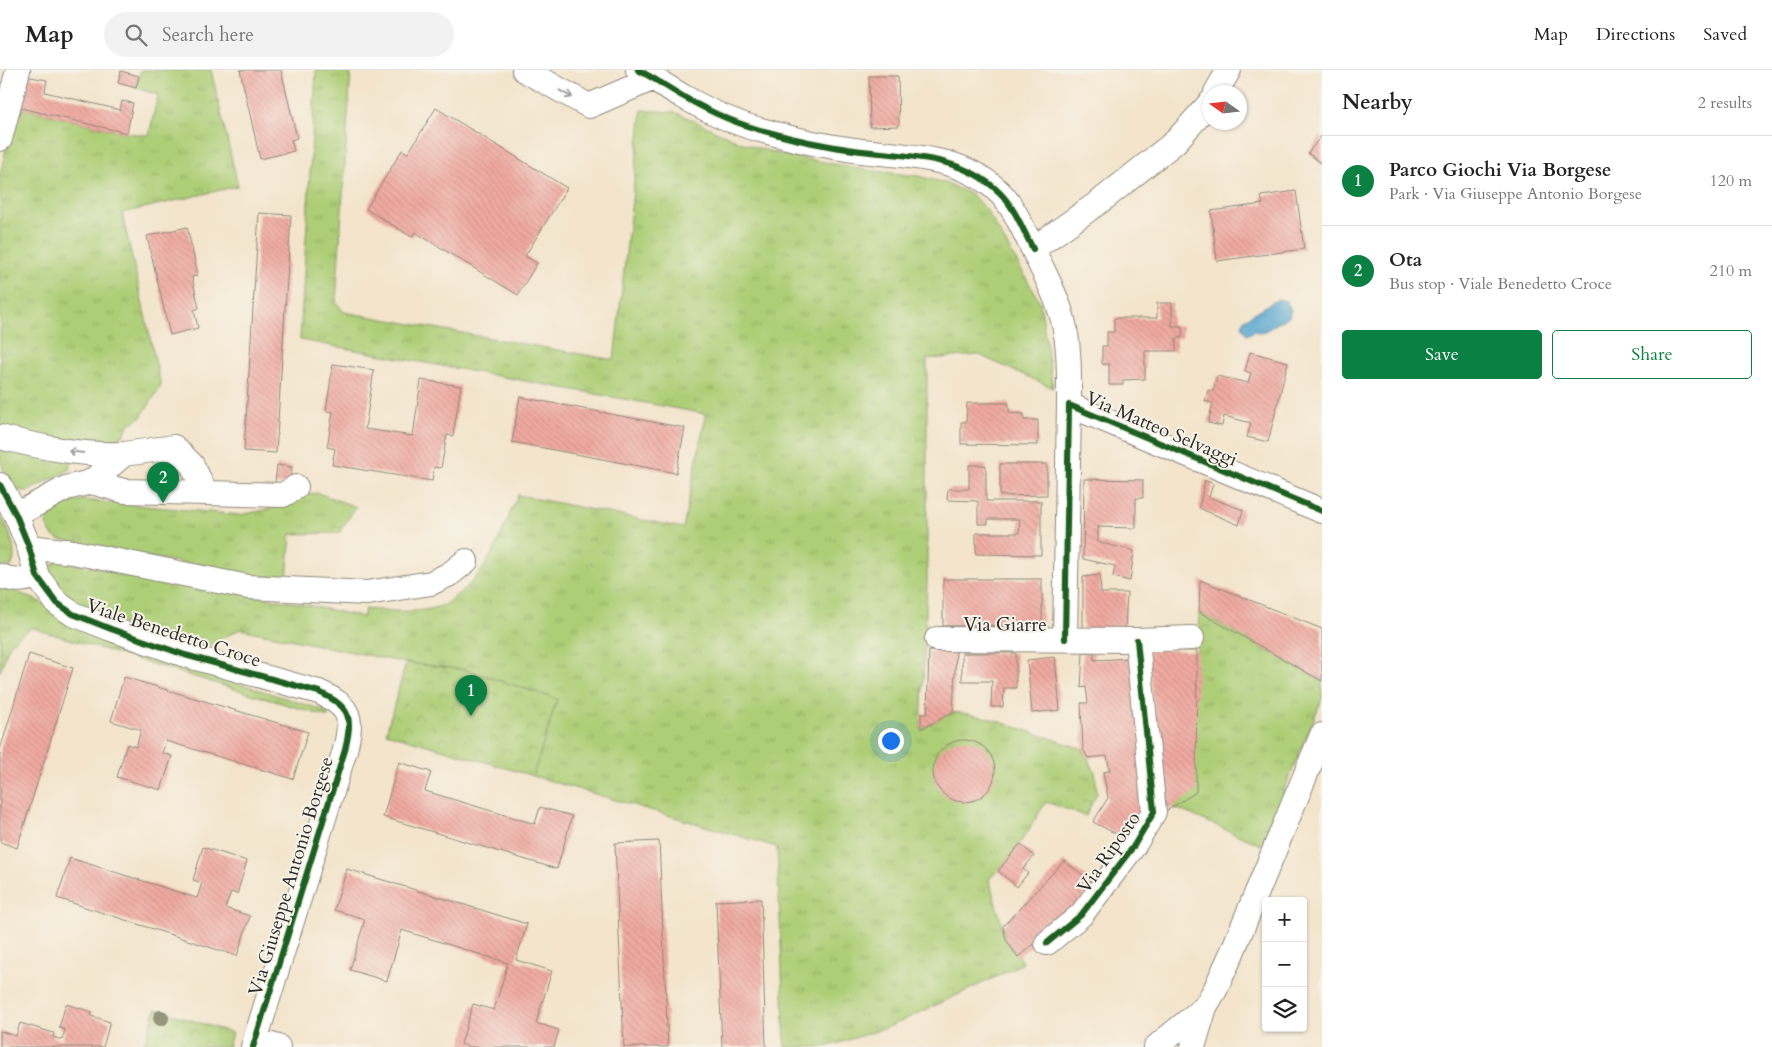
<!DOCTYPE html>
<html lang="en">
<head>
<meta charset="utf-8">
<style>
	body { margin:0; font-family:Cardo,serif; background:#f2f2f2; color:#222 }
	.controls { position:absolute; right:15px; bottom:15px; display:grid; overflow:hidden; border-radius:5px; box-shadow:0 1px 4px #0004 }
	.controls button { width:45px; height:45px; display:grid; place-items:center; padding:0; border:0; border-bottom:1px solid #e0e0e0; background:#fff; color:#222; font:25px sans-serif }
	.compass { position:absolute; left:1202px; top:15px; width:45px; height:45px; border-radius:50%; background:#fff; box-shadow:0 1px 4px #0004; rotate:284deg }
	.you { position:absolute; left:890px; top:670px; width:18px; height:18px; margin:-12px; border:4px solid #fff; border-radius:50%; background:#1a73e8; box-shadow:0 0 0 8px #1a73e833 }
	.badge { display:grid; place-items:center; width:32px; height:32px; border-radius:50%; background:#0b8043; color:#fff; font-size:16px; font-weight:700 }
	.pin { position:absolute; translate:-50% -41px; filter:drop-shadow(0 1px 2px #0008) }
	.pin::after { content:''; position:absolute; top:26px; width:18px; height:15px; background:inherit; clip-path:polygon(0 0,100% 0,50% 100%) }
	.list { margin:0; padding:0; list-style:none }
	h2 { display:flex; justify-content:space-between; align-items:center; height:65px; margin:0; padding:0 20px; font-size:21px }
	h2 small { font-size:16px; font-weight:400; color:#767676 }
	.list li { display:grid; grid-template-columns:32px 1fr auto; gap:15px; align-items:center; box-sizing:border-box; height:90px; padding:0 20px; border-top:1px solid #e0e0e0 }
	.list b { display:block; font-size:19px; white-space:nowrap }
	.list p { margin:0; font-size:16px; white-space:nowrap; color:#767676 }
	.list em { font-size:16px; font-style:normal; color:#767676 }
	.actions { display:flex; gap:10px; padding:15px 20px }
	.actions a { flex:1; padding:11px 0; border:1px solid #0b8043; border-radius:5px; text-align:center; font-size:18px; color:#0b8043 }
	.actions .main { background:#0b8043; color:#fff }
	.icon { flex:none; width:28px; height:28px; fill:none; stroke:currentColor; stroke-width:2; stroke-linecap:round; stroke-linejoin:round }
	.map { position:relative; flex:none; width:1322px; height:977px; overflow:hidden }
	header { display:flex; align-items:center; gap:30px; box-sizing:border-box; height:70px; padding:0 25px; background:#fff; border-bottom:1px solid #e0e0e0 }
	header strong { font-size:24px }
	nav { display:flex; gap:28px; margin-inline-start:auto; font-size:18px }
	.search { width:350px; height:45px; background:#f2f2f2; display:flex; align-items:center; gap:12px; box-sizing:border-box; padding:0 18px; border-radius:28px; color:#767676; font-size:19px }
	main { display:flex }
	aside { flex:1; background:#fff }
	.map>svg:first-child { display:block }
</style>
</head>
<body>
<header>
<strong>Map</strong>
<div class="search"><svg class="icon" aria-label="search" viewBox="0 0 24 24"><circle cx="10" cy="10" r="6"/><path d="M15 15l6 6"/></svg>Search here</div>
<nav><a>Map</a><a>Directions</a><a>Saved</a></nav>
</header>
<main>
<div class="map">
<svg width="1322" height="977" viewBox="0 0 1322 977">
	<defs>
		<pattern id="grass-tufts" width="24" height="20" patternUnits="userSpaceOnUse" patternTransform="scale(1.25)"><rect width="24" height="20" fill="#adce76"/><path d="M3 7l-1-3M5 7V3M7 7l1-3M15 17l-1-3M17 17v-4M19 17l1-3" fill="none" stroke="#95b166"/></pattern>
		<pattern id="park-crowns" width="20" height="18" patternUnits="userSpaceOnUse" patternTransform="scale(1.25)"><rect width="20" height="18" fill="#adce76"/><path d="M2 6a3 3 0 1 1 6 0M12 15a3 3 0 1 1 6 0" fill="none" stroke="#95b166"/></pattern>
		<pattern id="water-ripples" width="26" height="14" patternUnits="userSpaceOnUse" patternTransform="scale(1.25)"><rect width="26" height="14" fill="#54a5cf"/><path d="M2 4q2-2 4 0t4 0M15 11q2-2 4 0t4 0" fill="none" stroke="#4687a8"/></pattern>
		<pattern id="building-back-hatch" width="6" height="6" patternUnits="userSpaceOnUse" patternTransform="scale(1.25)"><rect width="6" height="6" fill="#f0aaa1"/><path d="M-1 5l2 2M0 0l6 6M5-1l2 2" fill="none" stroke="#ce928b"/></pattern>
	</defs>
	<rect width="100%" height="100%" fill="#f7f3e8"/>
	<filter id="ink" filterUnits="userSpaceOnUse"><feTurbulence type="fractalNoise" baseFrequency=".02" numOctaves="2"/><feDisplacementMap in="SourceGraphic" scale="10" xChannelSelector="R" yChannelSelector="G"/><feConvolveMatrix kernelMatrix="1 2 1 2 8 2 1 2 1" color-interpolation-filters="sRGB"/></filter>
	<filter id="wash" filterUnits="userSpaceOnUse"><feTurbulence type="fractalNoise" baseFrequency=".0096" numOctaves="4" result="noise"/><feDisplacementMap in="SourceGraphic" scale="20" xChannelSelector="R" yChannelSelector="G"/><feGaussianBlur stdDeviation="1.12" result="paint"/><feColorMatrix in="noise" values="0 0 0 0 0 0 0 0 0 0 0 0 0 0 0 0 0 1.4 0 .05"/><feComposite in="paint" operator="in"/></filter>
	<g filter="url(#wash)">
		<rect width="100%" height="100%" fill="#f3e4cb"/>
		<!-- grass -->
		<path fill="url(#grass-tufts)" stroke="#6c7c50" d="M 141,0 L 211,0 L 238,116 L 122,143 L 161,316 L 141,347 L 128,355 L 124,365 L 106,374 L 92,376 L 0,358 L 0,104 L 16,37 L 127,63 L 149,65 L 158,25 L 136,18 Z
			M 316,0 L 351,0 L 336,232 L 344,242 L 614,290 L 642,40 L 675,42 L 740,72 L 775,83 L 866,100 L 918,106 L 945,113 L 971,124 L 986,139 L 1040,232 L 1053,318 L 979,285 L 927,289 L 927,516 L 921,659 L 953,642 L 968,644 L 988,648 L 1083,679 L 1095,702 L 1097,723 L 1086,746 L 1046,732 C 1029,759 1013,788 989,809 L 1006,870 L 1023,893 L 998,906 L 891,956 L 826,977 L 785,977 L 777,777 L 533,706 L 557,629 L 466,600 L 406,593 L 240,559 L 200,580 L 94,544 L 63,524 L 50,502 L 49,496 L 58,491 L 302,534 L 363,547 L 365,539 C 389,541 418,544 441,536 C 447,534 452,528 457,525 C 491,500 501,463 518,425 L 683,458 L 706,344 L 300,270 Z
			M 0,375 L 71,389 L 69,400 L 28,421 L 16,421 C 4,404 0,397 0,375 Z
			M 318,423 L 356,437 L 339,463 L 291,464 L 287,509 L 234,503 L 58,469 L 52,465 L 46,454 C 50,439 68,433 82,430 L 240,445 L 274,438 L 288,433 L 295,428 L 306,424 Z
			M 0,442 C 6,456 20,481 11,497 L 0,496 Z
			M 0,515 L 41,532 L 82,558 L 156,587 L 329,642 L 328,647 L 32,558 C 7,571 9,577 0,602 Z
			M 1199,542 L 1322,611 L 1322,629 L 1261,775 L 1173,737 L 1197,581 Z"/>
		<!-- park -->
		<path fill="url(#park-crowns)" stroke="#6c7c50" d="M 406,593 L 466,600 L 557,629 L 533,706 L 386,663 Z
			M 156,939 L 232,963 L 228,977 L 143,977 Z"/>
		<!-- water -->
		<path fill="url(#water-ripples)" stroke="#40687d" d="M 1278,229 L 1286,231 L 1291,240 L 1289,247 L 1261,263 L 1254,261 L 1247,265 L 1242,256 L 1244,249 Z"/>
		<g id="blocks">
			<!-- building -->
			<path fill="url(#building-back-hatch)" d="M 240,0 L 281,0 L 297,68 L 291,70 L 294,81 L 260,89 Z
				M 121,1 L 139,6 L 136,18 L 118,13 Z
				M 25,6 L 47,10 L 45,22 L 120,40 L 122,31 L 133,33 L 127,63 L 16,37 Z
				M 869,6 L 898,6 L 899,56 L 870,57 Z
				M 436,38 L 567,118 L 525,186 L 537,193 L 518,225 L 415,162 L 412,167 L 366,139 L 402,80 L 408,83 Z
				M 1322,65 L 1322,94 L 1308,83 Z
				M 1296,121 L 1304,179 L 1217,191 L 1211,141 L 1263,134 L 1261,126 Z
				M 259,143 L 291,145 L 276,383 L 244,381 Z
				M 187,157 L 198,205 L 192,207 L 199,238 L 194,240 L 198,258 L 170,265 L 147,166 Z
				M 1157,233 L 1172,233 L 1172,256 L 1182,256 L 1182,268 L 1176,268 L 1176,281 L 1145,281 L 1145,309 L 1123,310 L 1123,315 L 1109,315 L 1109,294 L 1102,294 L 1102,276 L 1107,276 L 1107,262 L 1114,262 L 1114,248 L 1157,248 Z
				M 1250,282 L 1288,292 L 1268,372 L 1247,367 L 1251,353 L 1224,346 L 1222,356 L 1208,353 L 1213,333 L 1205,331 L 1208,320 L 1213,321 L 1217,306 L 1248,313 L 1251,303 L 1245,301 Z
				M 333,294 L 374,300 L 365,359 L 413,366 L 421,310 L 461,316 L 453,366 L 447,365 L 441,398 L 434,397 L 432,411 L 332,395 L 335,379 L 327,377 L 333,342 L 326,341 Z
				M 520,327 L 685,358 L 676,403 L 512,372 Z
				M 967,333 L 1009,333 L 1009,343 L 1024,344 L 1024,350 L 1038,350 L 1038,375 L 961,374 L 961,352 L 966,352 Z
				M 1000,394 L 1047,394 L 1047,425 L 1000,426 Z
				M 277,395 L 292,397 L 289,415 L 275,414 Z
				M 969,395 L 986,395 L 986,431 L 1041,431 L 1041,485 L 976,484 L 976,463 L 1019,463 L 1020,449 L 988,449 L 988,454 L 978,454 L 978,431 L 947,430 L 948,419 L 969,419 Z
				M 1084,409 L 1143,410 L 1143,428 L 1136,428 L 1136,458 L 1098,457 L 1098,472 L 1134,481 L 1130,511 L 1113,507 L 1115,496 L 1083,489 Z
				M 1205,410 L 1213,414 L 1209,427 L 1243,440 L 1239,455 L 1199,438 Z
				M 1100,505 L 1101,523 L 1127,523 L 1125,559 L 1083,559 L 1083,507 Z
				M 943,509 L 1042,509 L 1042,555 L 943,556 Z
				M 1200,510 L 1322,559 L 1322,611 L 1199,542 Z
				M 1148,580 L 1197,581 L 1196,722 L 1163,743 Z
				M 929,581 L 956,581 L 953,642 L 921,659 L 921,644 L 927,644 Z
				M 1094,582 L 1094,590 L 1132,588 L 1147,739 L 1128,770 L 1093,752 L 1108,728 L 1103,702 L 1110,701 L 1107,686 L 1088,688 L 1083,679 L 1081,633 L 1088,633 L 1086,617 L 1081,618 L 1083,583 Z
				M 962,583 L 1016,583 L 1016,618 L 1004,618 L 1003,637 L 991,637 L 992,611 L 962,611 Z
				M 29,584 L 73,598 L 17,778 L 0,772 L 0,680 Z
				M 1055,587 L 1060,640 L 1032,643 L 1027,590 Z
				M 124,607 L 308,662 L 293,709 L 166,671 L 162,683 L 172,686 L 161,720 L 117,707 L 127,674 L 136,677 L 141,660 L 111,651 Z
				M933 701a31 31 0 1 1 62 0a31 31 0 1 1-62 0Z
				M 399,692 L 431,702 L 425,721 L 535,754 L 540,737 L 572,746 L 557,799 L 383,747 Z
				M 659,771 L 668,977 L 624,977 L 615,773 Z
				M 1020,774 L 1034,786 L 1023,799 L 1028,803 L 1017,817 L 998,801 Z
				M 203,777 L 247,791 L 237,824 L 231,822 L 225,838 L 250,846 L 237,886 L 57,828 L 70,788 L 197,828 L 202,813 L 193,810 Z
				M 1064,791 L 1095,813 L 1074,839 L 1018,887 L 1006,870 L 1003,856 Z
				M 347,799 L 527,854 L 516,890 L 552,901 L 536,953 L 559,960 L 554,977 L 469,977 L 461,974 L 473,934 L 494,940 L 508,893 L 402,860 L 387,911 L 350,900 L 365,849 L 334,840 Z
				M 761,829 L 766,977 L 722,977 L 716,831 Z
				M 66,934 L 92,942 L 91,946 L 110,952 L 103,977 L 0,977 L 0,961 L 16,966 L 20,953 L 54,963 L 53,967 L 62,970 L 65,960 L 59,958 Z"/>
		</g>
	</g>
	<g filter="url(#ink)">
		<use href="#blocks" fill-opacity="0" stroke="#8f887b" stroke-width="1"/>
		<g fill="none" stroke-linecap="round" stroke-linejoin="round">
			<!-- minor casing -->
			<g stroke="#8f887b" stroke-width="26">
				<path id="minor" d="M 524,0 L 589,36 L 654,8
					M 638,0 C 654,8 668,18 684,27 C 710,42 739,55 768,62 C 796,70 825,76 854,80 C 905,87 961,84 1000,123 C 1015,138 1023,160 1033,179
					M 1216,22 L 1229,0
					M 0,69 L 18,0
					M 1069,335 C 1069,306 1070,278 1063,250 C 1057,225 1043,202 1033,179 L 1102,130 L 1175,72 L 1210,33
					M 0,367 C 40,377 83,386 124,384
					M 91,412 L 124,421 L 206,423 L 283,425 L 296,417
					M 0,415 L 16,445 L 29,477 L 37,506 L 57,533 L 73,544 L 111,559 L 185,585 L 319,622 C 351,637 353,647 345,680 L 253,977
					M 16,445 L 66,418 L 91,412 L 124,384 L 174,377 L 192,395 L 206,423
					M 29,477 L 73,482 L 248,517 L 367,523 L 431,513 L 450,504 L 466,491
					M 0,506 C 14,511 23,511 37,506
					M 937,569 L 1137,570 L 1192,568
					M 1065,569 L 1069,335 L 1322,441
					M 1047,873 L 1081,845 L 1133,777 L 1154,742 L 1137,570
					M 255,970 L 278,977
					M 1156,977 L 1205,937
					M 1193,977 L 1205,937 L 1215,920 L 1231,885 L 1322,665"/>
			</g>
			<!-- minor -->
			<use href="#minor" stroke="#fff" stroke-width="24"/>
			<!-- cycleway casing -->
			<g stroke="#f7f3e8" stroke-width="9">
				<path id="cycleway" d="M 638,0 C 654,8 668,18 684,27 C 710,42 739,55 768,62 C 796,70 825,76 854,80 C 905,87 961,84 1000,123 C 1015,138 1023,160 1033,179
					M 0,415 L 16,445 L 29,477 L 37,506 L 57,533 L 73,544 L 111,559 L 185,585 L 319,622 C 351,637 353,647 345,680 L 253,977
					M 1065,569 L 1069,335 L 1322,441
					M 1047,873 L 1081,845 L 1133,777 L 1154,742 L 1137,570"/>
			</g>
			<!-- cycleway -->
			<use href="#cycleway" stroke="#1b5e20" stroke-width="6"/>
		</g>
		<!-- trees -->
		<circle fill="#97957d" cx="161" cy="948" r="8"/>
		<!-- one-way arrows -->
		<defs><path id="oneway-shaft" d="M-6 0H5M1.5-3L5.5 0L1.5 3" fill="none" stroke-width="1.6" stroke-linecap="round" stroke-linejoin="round" transform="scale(1.25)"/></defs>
		<g stroke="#a0a0a0">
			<use href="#oneway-shaft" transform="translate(566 24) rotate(29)"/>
			<use href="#oneway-shaft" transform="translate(76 382) rotate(-173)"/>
		</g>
	</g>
	<g text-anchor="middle" stroke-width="4" stroke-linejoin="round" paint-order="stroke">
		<!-- street labels -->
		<g font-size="19" fill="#2b2b2b" stroke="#f7f3e8">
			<text transform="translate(1162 358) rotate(23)" y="7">Via Matteo Selvaggi</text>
			<text x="1005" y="561">Via Giarre</text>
			<text transform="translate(174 562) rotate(18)" y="7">Viale Benedetto Croce</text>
			<text transform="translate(1108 782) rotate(-55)" y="7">Via Riposto</text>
			<text transform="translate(290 806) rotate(-73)" y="7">Via Giuseppe Antonio Borgese</text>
		</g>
	</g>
</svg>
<div class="controls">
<button>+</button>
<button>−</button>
<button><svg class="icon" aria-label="layers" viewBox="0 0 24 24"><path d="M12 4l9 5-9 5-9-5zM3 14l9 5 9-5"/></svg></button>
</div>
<svg class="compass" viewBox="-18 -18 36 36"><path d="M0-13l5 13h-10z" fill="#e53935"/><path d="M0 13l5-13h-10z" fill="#767676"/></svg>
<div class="you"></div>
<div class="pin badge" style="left:471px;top:646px">1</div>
<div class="pin badge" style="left:163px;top:433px">2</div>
</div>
<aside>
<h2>Nearby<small>2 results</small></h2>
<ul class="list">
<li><span class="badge">1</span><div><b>Parco Giochi Via Borgese</b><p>Park · Via Giuseppe Antonio Borgese</p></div><em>120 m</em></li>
<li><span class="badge">2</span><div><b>Ota</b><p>Bus stop · Viale Benedetto Croce</p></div><em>210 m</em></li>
</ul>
<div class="actions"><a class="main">Save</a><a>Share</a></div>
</aside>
</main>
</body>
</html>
